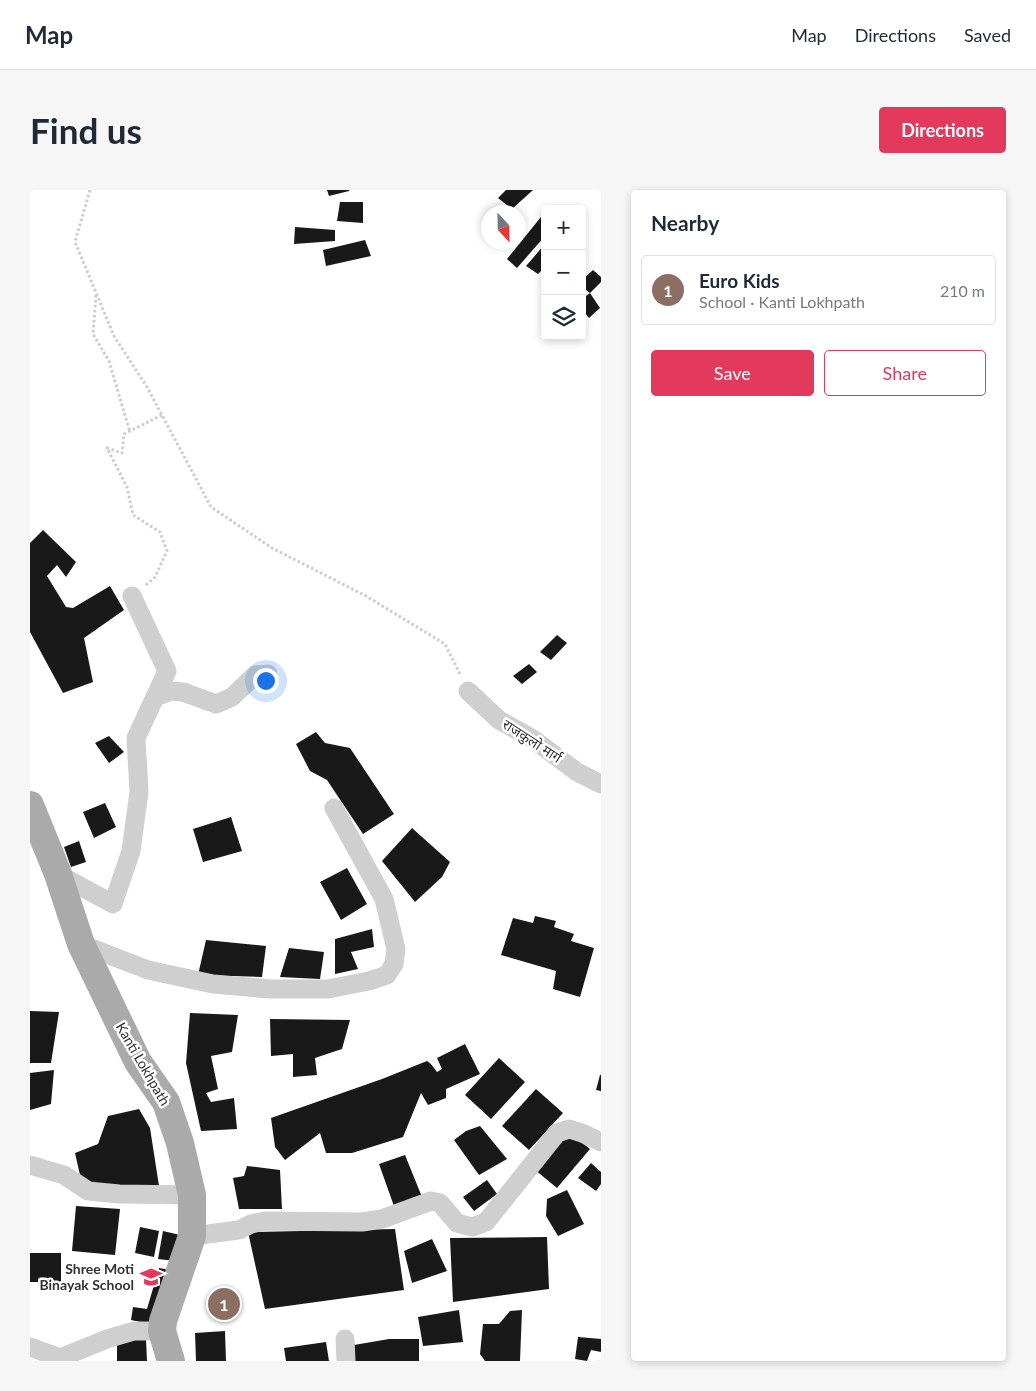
<!DOCTYPE html>
<html lang="en">
<head>
<meta charset="utf-8">
<style>
	body { margin:0; font-family:Lato,"Noto Sans Devanagari",sans-serif; background:#f6f6f7; color:#1f2937 }
	.controls { position:absolute; right:15px; top:15px; display:grid; overflow:hidden; border-radius:5px; box-shadow:0 2px 8px #0003 }
	.controls button { width:45px; height:45px; display:grid; place-items:center; padding:0; border:0; border-bottom:1px solid #e0e1e3; background:#fff; color:#1f2937; font:25px sans-serif }
	.compass { position:absolute; left:451px; top:15px; width:45px; height:45px; border-radius:50%; background:#fff; box-shadow:0 2px 8px #0003; rotate:158deg }
	.you { position:absolute; left:235px; top:490px; width:18px; height:18px; margin:-12px; border:4px solid #fff; border-radius:50%; background:#1a73e8; box-shadow:0 0 0 8px #1a73e833 }
	.badge { display:grid; place-items:center; width:32px; height:32px; border-radius:50%; background:#e3395c; color:#fff; font-size:16px; font-weight:700 }
	.pin { position:absolute; translate:-50% -50%; border:2px solid #fff; box-shadow:0 1px 5px #0006 }
	.list { margin:0; padding:0; list-style:none }
	h2 { display:flex; justify-content:space-between; align-items:center; height:65px; margin:0; padding:0 20px; font-size:21px }
	h2 small { font-size:16px; font-weight:400; color:#747a83 }
	.list li { display:grid; grid-template-columns:32px 1fr auto; gap:15px; align-items:center; box-sizing:border-box; height:70px; margin:0 10px 10px; padding:0 10px; border:1px solid #e0e1e3; border-radius:5px }
	.list b { display:block; font-size:19px; white-space:nowrap }
	.list p { margin:0; font-size:16px; white-space:nowrap; color:#747a83 }
	.list em { font-size:16px; font-style:normal; color:#747a83 }
	.actions { display:flex; gap:10px; padding:15px 20px }
	.actions a { flex:1; padding:11px 0; border:1px solid #e3395c; border-radius:5px; text-align:center; font-size:18px; color:#e3395c }
	.actions .main { background:#e3395c; color:#fff }
	.icon { flex:none; width:28px; height:28px; fill:none; stroke:currentColor; stroke-width:2; stroke-linecap:round; stroke-linejoin:round }
	.map { position:relative; flex:none; width:571px; height:1171px; overflow:hidden; border-radius:5px }
	header { display:flex; align-items:center; gap:30px; box-sizing:border-box; height:70px; padding:0 25px; background:#fff; border-bottom:1px solid #e0e1e3 }
	header strong { font-size:24px }
	nav { display:flex; gap:28px; margin-inline-start:auto; font-size:18px }
	.intro { display:flex; align-items:center; justify-content:space-between; box-sizing:border-box; height:120px; padding:0 30px }
	h1 { margin:0; font-size:35px }
	.button { padding:12px 22px; border-radius:5px; background:#e3395c; color:#fff; font-size:18px; font-weight:700 }
	main { display:flex; gap:30px; padding:0 30px }
	aside { flex:1; background:#fff; border-radius:5px; box-shadow:0 2px 8px #0003 }
	.map>svg:first-child { display:block }
</style>
</head>
<body>
<header>
<strong>Map</strong>
<nav><a>Map</a><a>Directions</a><a>Saved</a></nav>
</header>
<div class="intro"><h1>Find us</h1><a class="button">Directions</a></div>
<main>
<div class="map">
<svg width="571" height="1171" viewBox="0 0 571 1171">
	<rect width="100%" height="100%" fill="#fff"/>
	<!-- building -->
	<path fill="#191919" d="M 297,0 L 319,0 L 319,1 L 299,6 Z
		M 476,0 L 503,0 L 482,19 L 468,8 Z
		M 310,12 L 333,12 L 333,33 L 307,31 Z
		M 515,22 L 515,46 L 487,78 L 477,69 Z
		M 265,37 L 305,40 L 305,51 L 264,54 Z
		M 335,50 L 341,66 L 296,76 L 293,60 Z
		M 515,54 L 515,77 L 508,84 L 496,76 Z
		M 563,80 L 571,87 L 571,92 L 560,103 L 552,97 L 552,90 Z
		M 560,103 L 570,118 L 559,128 L 552,119 L 552,109 Z
		M 13,340 L 46,372 L 36,387 L 27,375 L 17,386 L 36,417 L 43,418 L 80,396 L 94,420 L 54,448 L 63,492 L 33,503 L 0,442 L 0,353 Z
		M 527,445 L 537,453 L 521,470 L 510,462 Z
		M 499,474 L 507,482 L 492,494 L 483,486 Z
		M 286,542 L 295,553 L 320,558 L 364,624 L 333,644 L 297,590 L 280,581 L 266,554 Z
		M 79,546 L 94,562 L 79,573 L 65,553 Z
		M 75,613 L 86,637 L 64,648 L 53,622 Z
		M 201,627 L 212,661 L 173,672 L 163,639 Z
		M 382,638 L 420,672 L 412,687 L 385,712 L 352,671 Z
		M 49,651 L 56,672 L 41,677 L 34,657 Z
		M 317,678 L 337,714 L 311,730 L 290,692 Z
		M 505,726 L 526,731 L 524,737 L 544,744 L 541,751 L 564,758 L 550,807 L 523,799 L 526,781 L 471,765 L 483,728 L 503,733 Z
		M 342,739 L 344,757 L 321,762 L 328,779 L 305,784 L 305,749 Z
		M 176,750 L 236,756 L 232,787 L 168,785 Z
		M 259,758 L 294,762 L 290,789 L 250,787 Z
		M 0,821 L 29,822 L 21,873 L 0,873 Z
		M 160,823 L 208,825 L 202,862 L 181,866 L 188,899 L 176,903 L 181,912 L 204,908 L 207,939 L 171,941 L 156,873 Z
		M 240,829 L 320,830 L 312,859 L 285,868 L 287,885 L 263,887 L 263,864 L 241,866 Z
		M 435,854 L 450,884 L 416,899 L 416,908 L 398,915 L 391,903 L 373,947 L 322,963 L 296,963 L 290,943 L 255,970 L 245,957 L 241,928 L 352,889 L 397,871 L 401,874 L 407,882 L 412,879 L 407,868 Z
		M 469,868 L 495,892 L 461,929 L 435,905 Z
		M 24,880 L 21,914 L 0,920 L 0,883 Z
		M 570,885 L 571,885 L 571,901 L 566,900 Z
		M 506,899 L 533,923 L 499,960 L 472,936 Z
		M 109,919 L 120,938 L 129,996 L 52,994 L 45,963 L 68,954 L 78,926 Z
		M 450,936 L 477,969 L 449,985 L 424,950 L 436,941 Z
		M 536,940 L 560,959 L 527,998 L 504,979 Z
		M 375,965 L 392,1007 L 365,1019 L 349,974 Z
		M 561,973 L 571,982 L 571,994 L 566,1001 L 548,988 Z
		M 217,976 L 250,980 L 252,1019 L 209,1019 L 203,988 L 214,986 Z
		M 457,990 L 467,1004 L 444,1021 L 433,1007 Z
		M 537,1000 L 554,1034 L 528,1046 L 516,1026 L 517,1009 Z
		M 46,1016 L 90,1019 L 85,1065 L 42,1061 Z
		M 110,1037 L 129,1041 L 124,1067 L 105,1063 Z
		M 365,1039 L 374,1100 L 235,1119 L 218,1042 Z
		M 133,1041 L 150,1045 L 145,1071 L 128,1069 Z
		M 517,1047 L 519,1099 L 423,1112 L 420,1048 Z
		M 402,1049 L 417,1081 L 382,1093 L 374,1061 Z
		M 0,1063 L 31,1063 L 31,1092 L 0,1092 Z
		M 129,1078 L 140,1080 L 124,1135 L 101,1130 L 103,1117 L 117,1119 Z
		M 429,1120 L 433,1152 L 393,1156 L 388,1127 Z
		M 492,1120 L 490,1171 L 455,1171 L 450,1164 L 453,1134 L 469,1134 L 480,1121 Z
		M 195,1141 L 196,1171 L 166,1171 L 165,1143 Z
		M 548,1147 L 571,1149 L 571,1162 L 561,1160 L 557,1171 L 545,1169 Z
		M 87,1149 L 116,1149 L 117,1171 L 87,1171 Z
		M 359,1149 L 389,1149 L 389,1171 L 325,1171 L 324,1155 Z
		M 296,1152 L 299,1171 L 256,1171 L 254,1158 Z"/>
	<g fill="none" stroke-linecap="round" stroke-linejoin="round">
		<!-- path -->
		<path stroke="#ccc" stroke-width="3" stroke-dasharray="2.5 2.5" stroke-linecap="butt" d="M 60,0 L 45,52 L 84,146 L 117,197 L 181,317 L 242,358 L 336,406 L 415,454 L 430,484
			M 66,105 L 63,144 L 79,171 L 100,242
			M 116,395 L 125,387 L 137,361 L 130,342 L 103,325 L 97,297 L 77,258 L 92,263 L 94,244 L 132,225"/>
		<!-- street -->
		<path stroke="#cfcfcf" stroke-width="19" d="M 438,501 L 469,530 L 503,549 L 547,582 L 571,594
			M 125,507 L 141,501 L 153,502 L 186,514 L 202,507 L 225,485 L 238,484
			M 28,684 L 83,714 L 101,661 L 109,602 L 106,548 L 137,481 L 102,406
			M 51,754 L 118,780 L 183,794 L 240,799 L 298,799 L 339,791 L 357,785 L 364,774 L 366,759 L 354,709 L 304,618
			M 0,975 L 34,985 L 58,1001 L 89,1004 L 162,1005
			M 162,1046 L 209,1040 L 221,1034 L 235,1031 L 332,1032 L 352,1029 L 401,1011 L 410,1013 L 427,1033 L 442,1037 L 456,1032 L 527,943 L 539,939 L 552,943 L 571,952
			M 315,1149 L 316,1171
			M 0,1157 L 30,1168 L 77,1149 L 104,1141 L 132,1141"/>
		<!-- primary -->
		<path stroke="#aaa" stroke-width="28" d="M 0,615 L 28,684 L 51,754 L 108,872 L 136,912 L 150,953 L 162,1005 L 162,1046 L 133,1131 L 132,1141 L 141,1171"/>
	</g>
	<!-- icons -->
	<defs>
		<g id="school-bare" transform="scale(1.725)"><path d="M0-5L7-2L0 1L-7-2ZM-4 1L0 2.5L4 1V4Q0 6-4 4Z" fill="#e3395c" stroke="#fff" stroke-width="2.5" paint-order="stroke"/></g>
	</defs>
	<g fill-rule="evenodd">
		<use href="#school-bare" x="121" y="1087"/>
	</g>
	<g text-anchor="middle" stroke-width="5" stroke-linejoin="round" paint-order="stroke">
		<!-- street labels -->
		<g font-size="14" fill="#323232" stroke="#fff">
			<text transform="translate(502 551) rotate(33)" y="5">राजकुलो मार्ग</text>
			<text transform="translate(113 874) rotate(60)" y="5">Kanti Lokhpath</text>
		</g>
		<!-- poi labels -->
		<g font-size="14" font-weight="bold" fill="#323232" stroke="#fff" text-anchor="end">
			<text x="104" y="1084">Shree Moti<tspan x="104" dy="16">Binayak School</tspan></text>
		</g>
	</g>
</svg>
<div class="controls">
<button>+</button>
<button>−</button>
<button><svg class="icon" aria-label="layers" viewBox="0 0 24 24"><path d="M12 4l9 5-9 5-9-5zM3 14l9 5 9-5"/></svg></button>
</div>
<svg class="compass" viewBox="-18 -18 36 36"><path d="M0-13l5 13h-10z" fill="#e53935"/><path d="M0 13l5-13h-10z" fill="#747a83"/></svg>
<div class="you"></div>
<div class="pin badge" style="left:194px;top:1114px;background:#8d6e63">1</div>
</div>
<aside>
<h2>Nearby<small></small></h2>
<ul class="list">
<li><span class="badge" style="background:#8d6e63">1</span><div><b>Euro Kids</b><p>School · Kanti Lokhpath</p></div><em>210 m</em></li>
</ul>
<div class="actions"><a class="main">Save</a><a>Share</a></div>
</aside>
</main>
</body>
</html>
